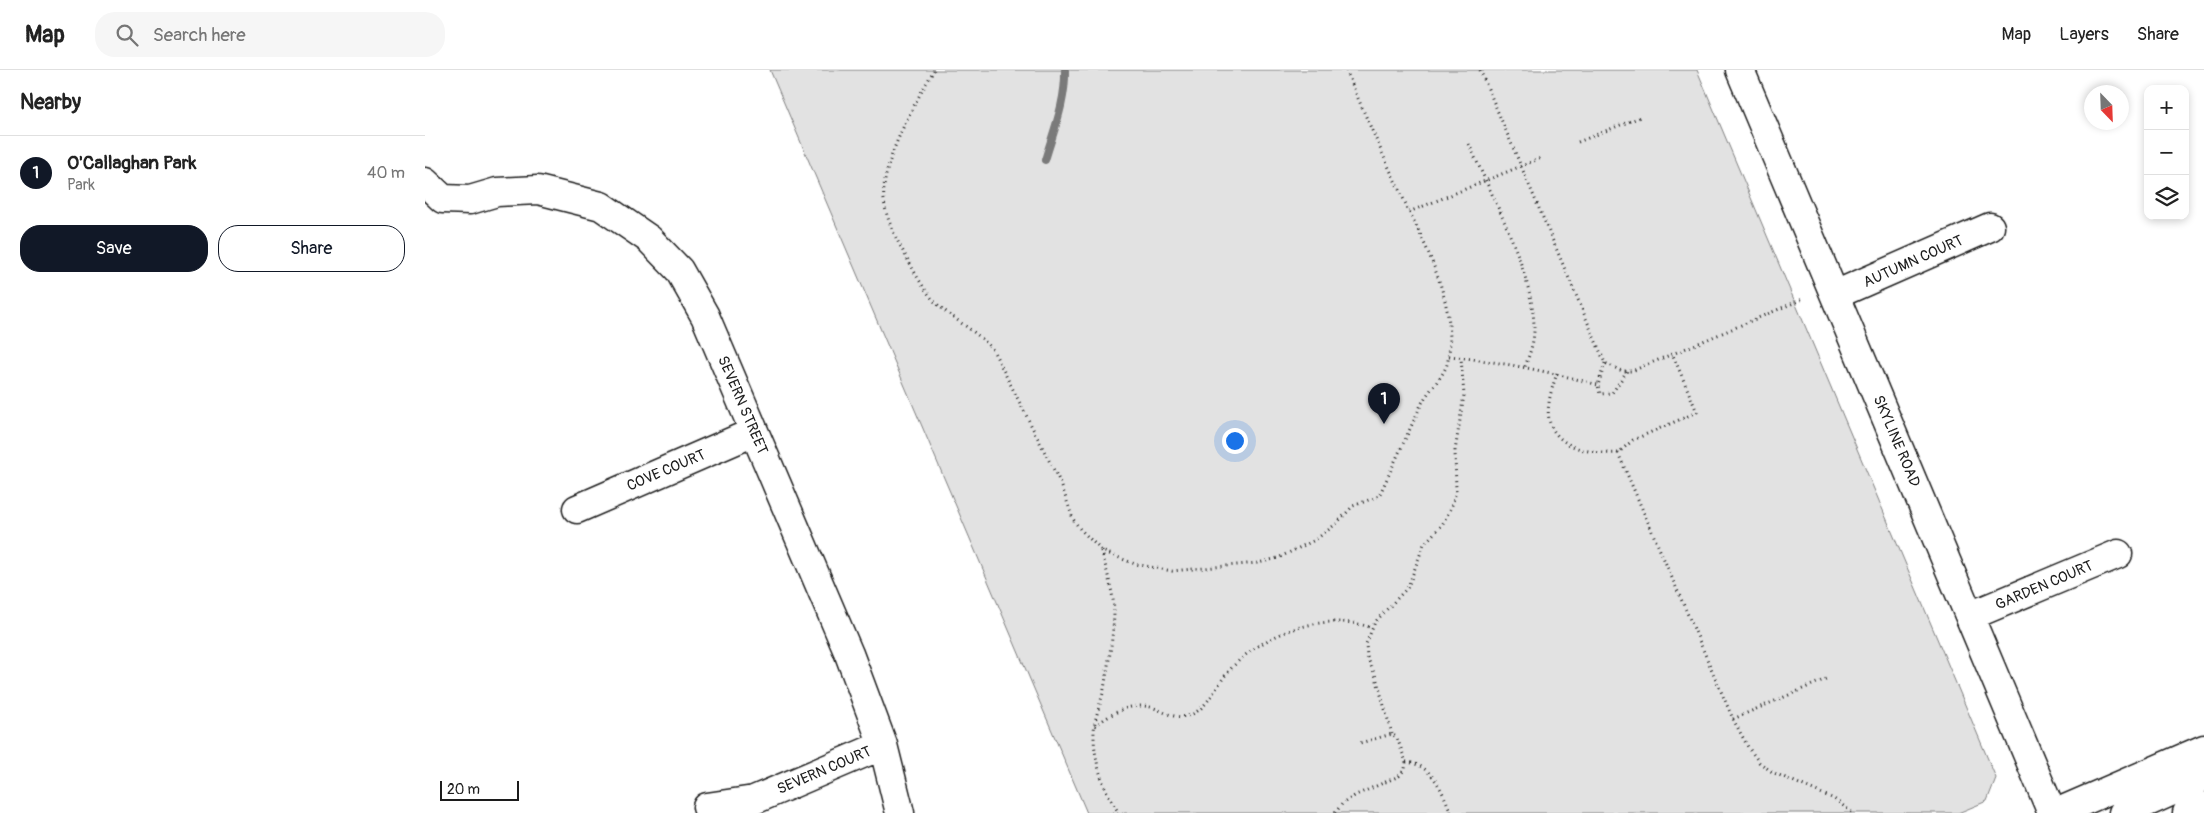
<!DOCTYPE html>
<html lang="en">
<head>
<meta charset="utf-8">
<style>
	body { margin:0; font-family:Pangolin,sans-serif; background:#f6f6f6; color:#222 }
	.controls { position:absolute; right:15px; top:15px; display:grid; overflow:hidden; border-radius:10px; box-shadow:0 2px 8px #0003 }
	.controls button { width:45px; height:45px; display:grid; place-items:center; padding:0; border:0; border-bottom:1px solid #e0e0e0; background:#fff; color:#222; font:25px sans-serif }
	.compass { position:absolute; left:1659px; top:15px; width:45px; height:45px; border-radius:50%; background:#fff; box-shadow:0 2px 8px #0003; rotate:157deg }
	.scale { position:absolute; left:15px; bottom:12px; width:79px; box-sizing:border-box; padding-left:5px; border:2px solid #1c1c1c; border-top:0; font-size:14px; line-height:18px; white-space:nowrap; color:#1c1c1c; -webkit-text-stroke:4px #fff; paint-order:stroke }
	.you { position:absolute; left:809px; top:370px; width:18px; height:18px; margin:-12px; border:4px solid #fff; border-radius:50%; background:#1a73e8; box-shadow:0 0 0 8px #1a73e833 }
	.badge { display:grid; place-items:center; width:32px; height:32px; border-radius:50%; background:#111827; color:#fff; font-size:16px; font-weight:700 }
	.pin { position:absolute; translate:-50% -41px; filter:drop-shadow(0 1px 2px #0008) }
	.pin::after { content:''; position:absolute; top:26px; width:18px; height:15px; background:inherit; clip-path:polygon(0 0,100% 0,50% 100%) }
	.list { margin:0; padding:0; list-style:none }
	h2 { display:flex; justify-content:space-between; align-items:center; height:65px; margin:0; padding:0 20px; font-size:21px }
	h2 small { font-size:16px; font-weight:400; color:#767676 }
	.list li { display:grid; grid-template-columns:32px 1fr auto; gap:15px; align-items:center; box-sizing:border-box; height:75px; padding:0 20px; border-top:1px solid #e0e0e0 }
	.list b { display:block; font-size:19px; white-space:nowrap }
	.list p { margin:0; font-size:16px; white-space:nowrap; color:#767676 }
	.list em { font-size:16px; font-style:normal; color:#767676 }
	.actions { display:flex; gap:10px; padding:15px 20px }
	.actions a { flex:1; padding:11px 0; border:1px solid #111827; border-radius:20px; text-align:center; font-size:18px; color:#111827 }
	.actions .main { background:#111827; color:#fff }
	.icon { flex:none; width:28px; height:28px; fill:none; stroke:currentColor; stroke-width:2; stroke-linecap:round; stroke-linejoin:round }
	.map { position:relative; flex:none; width:1779px; height:743px; overflow:hidden }
	header { display:flex; align-items:center; gap:30px; box-sizing:border-box; height:70px; padding:0 25px; background:#fff; border-bottom:1px solid #e0e0e0 }
	header strong { font-size:24px }
	nav { display:flex; gap:28px; margin-inline-start:auto; font-size:18px }
	.search { width:350px; height:45px; background:#f6f6f6; display:flex; align-items:center; gap:12px; box-sizing:border-box; padding:0 18px; border-radius:20px; color:#767676; font-size:19px }
	main { display:flex }
	aside { flex:1; background:#fff }
	.map>svg:first-child { display:block }
</style>
</head>
<body>
<header>
<strong>Map</strong>
<div class="search"><svg class="icon" aria-label="search" viewBox="0 0 24 24"><circle cx="10" cy="10" r="6"/><path d="M15 15l6 6"/></svg>Search here</div>
<nav><a>Map</a><a>Layers</a><a>Share</a></nav>
</header>
<main>
<aside>
<h2>Nearby<small></small></h2>
<ul class="list">
<li><span class="badge">1</span><div><b>O'Callaghan Park</b><p>Park</p></div><em>40 m</em></li>
</ul>
<div class="actions"><a class="main">Save</a><a>Share</a></div>
</aside>
<div class="map">
<svg width="1779" height="743" viewBox="0 0 1779 743">
	<rect width="100%" height="100%" fill="#fff"/>
	<filter id="ink" filterUnits="userSpaceOnUse"><feTurbulence type="fractalNoise" baseFrequency=".02" numOctaves="2"/><feDisplacementMap in="SourceGraphic" scale="10" xChannelSelector="R" yChannelSelector="G"/><feConvolveMatrix kernelMatrix="1 2 1 2 8 2 1 2 1" color-interpolation-filters="sRGB"/></filter>
	<g filter="url(#ink)">
		<!-- green -->
		<path fill="#e2e2e2" stroke="#7f7f7f" d="M 345,0 L 1272,0 L 1571,708 L 1562,731 L 1533,743 L 662,743 Z"/>
		<g fill="none" stroke-linecap="round" stroke-linejoin="round">
			<!-- stream -->
			<path stroke="#7a7a7a" stroke-width="8" d="M 620,90 C 629,60 641,31 640,0"/>
			<!-- minor casing -->
			<g stroke="#1c1c1c" stroke-width="31">
				<path id="minor" d="M 1315,0 L 1627,743
					M 0,112 L 18,129 L 45,130 L 72,122 L 113,120 L 176,136 L 224,169 L 254,200 L 280,246 L 424,584 L 458,675 L 475,743
					M 1410,225 L 1565,157
					M 152,439 L 329,362
					M 1545,546 L 1693,484
					M 282,737 L 329,730 L 458,675"/>
			</g>
			<!-- major casing -->
			<g stroke="#1c1c1c" stroke-width="31">
				<path id="major" d="M 1631,743 L 1779,679
					M 1698,743 L 1779,707
					M 1762,743 L 1779,736"/>
			</g>
			<!-- path -->
			<path stroke="#1c1c1c" stroke-width="3" stroke-dasharray="1 4" stroke-linecap="butt" d="M 509,0 C 491,31 455,93 459,130 C 461,150 473,173 483,190 C 491,205 500,222 512,234 C 530,251 552,261 568,280 L 636,414 L 648,449 L 655,459 L 677,481 L 710,494 L 747,501 L 833,493 L 853,488 L 890,470 L 911,454 L 928,436 L 954,426 L 996,335 C 1003,320 1021,305 1023,290 C 1034,232 995,166 972,115 C 954,77 937,38 921,0
				M 1055,0 L 1180,293 L 1197,301 L 1207,301 L 1378,229
				M 1153,72 L 1218,46
				M 1044,74 C 1066,125 1110,205 1109,260 C 1109,273 1104,285 1100,297
				M 984,142 L 1116,88
				M 1024,286 C 1075,292 1124,301 1173,315
				M 1180,293 L 1173,315 L 1175,324 L 1187,323 L 1202,301
				M 1132,303 C 1129,313 1125,323 1124,333 C 1117,375 1162,385 1193,383 L 1208,370 L 1272,342 L 1247,283
				M 1193,383 L 1308,649 L 1323,677 L 1334,692 L 1347,702 L 1409,729 L 1428,743
				M 677,481 C 681,502 689,521 689,544 C 688,569 683,595 679,619 C 676,633 670,646 669,660 C 668,689 678,720 694,743
				M 1308,649 L 1401,609
				M 670,656 C 687,643 707,631 729,638 C 740,642 749,649 762,646 C 782,641 790,617 803,602 C 835,564 899,540 947,558
				M 967,664 L 951,607 L 942,587 L 941,574 L 950,552 L 983,517 L 999,474 L 1017,455 L 1026,438 L 1031,422 L 1030,381 L 1039,325 L 1036,288
				M 981,692 C 1007,694 1018,722 1026,743
				M 910,743 L 917,734 L 931,725 L 974,706 L 980,699 L 981,692 L 972,668 L 967,664 L 935,673"/>
			<!-- minor -->
			<use href="#minor" stroke="#fff" stroke-width="28"/>
			<!-- major -->
			<use href="#major" stroke="#fff" stroke-width="28"/>
		</g>
	</g>
	<g text-anchor="middle" stroke-width="4.5" stroke-linejoin="round" paint-order="stroke">
		<!-- street labels -->
		<g font-size="15" fill="#1c1c1c" stroke="#fff">
			<text transform="translate(1488 191) rotate(-24)" y="5">AUTUMN COURT</text>
			<text transform="translate(318 335) rotate(67)" y="5">SEVERN STREET</text>
			<text transform="translate(1472 371) rotate(67)" y="5">SKYLINE ROAD</text>
			<text transform="translate(241 400) rotate(-23)" y="5">COVE COURT</text>
			<text transform="translate(1619 515) rotate(-23)" y="5">GARDEN COURT</text>
			<text transform="translate(399 700) rotate(-23)" y="5">SEVERN COURT</text>
		</g>
	</g>
</svg>
<div class="controls">
<button>+</button>
<button>−</button>
<button><svg class="icon" aria-label="layers" viewBox="0 0 24 24"><path d="M12 4l9 5-9 5-9-5zM3 14l9 5 9-5"/></svg></button>
</div>
<svg class="compass" viewBox="-18 -18 36 36"><path d="M0-13l5 13h-10z" fill="#e53935"/><path d="M0 13l5-13h-10z" fill="#767676"/></svg>
<div class="scale">20 m</div>
<div class="you"></div>
<div class="pin badge" style="left:959px;top:354px">1</div>
</div>
</main>
</body>
</html>
